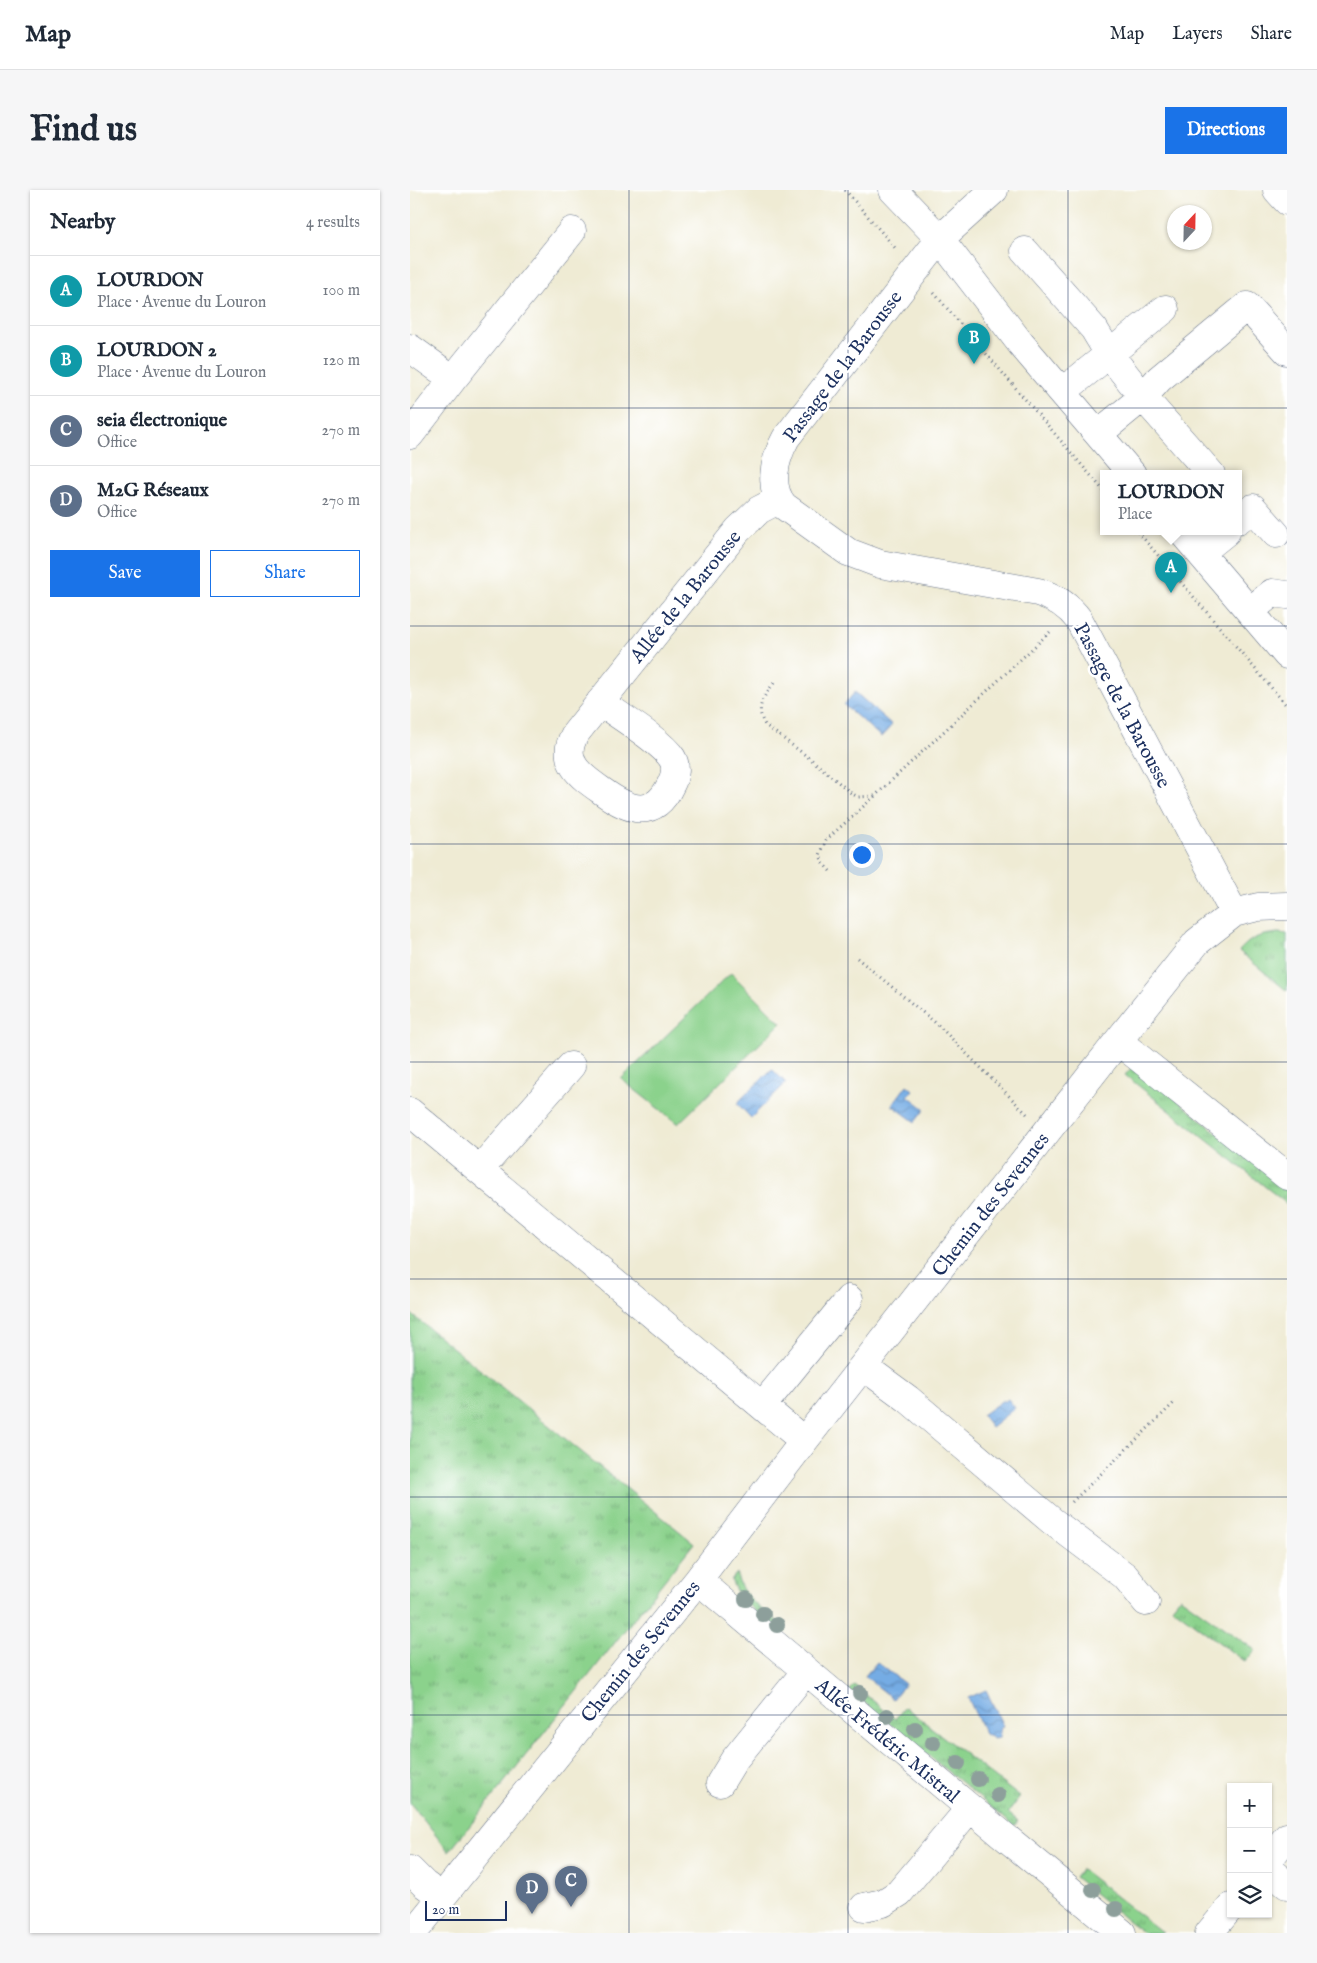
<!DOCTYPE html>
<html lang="en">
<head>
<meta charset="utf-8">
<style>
	body { margin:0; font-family:"IM FELL English",serif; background:#f6f6f7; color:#1f2937 }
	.controls { position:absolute; right:15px; bottom:15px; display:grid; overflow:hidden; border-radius:0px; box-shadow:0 1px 4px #0004 }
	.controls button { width:45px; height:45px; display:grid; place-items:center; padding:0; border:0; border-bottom:1px solid #e0e1e3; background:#fff; color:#1f2937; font:25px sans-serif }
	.compass { position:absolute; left:757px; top:15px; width:45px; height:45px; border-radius:50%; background:#fff; box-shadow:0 1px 4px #0004; rotate:22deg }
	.scale { position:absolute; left:15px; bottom:12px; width:82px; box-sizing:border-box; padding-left:5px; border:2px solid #1b2f5e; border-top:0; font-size:14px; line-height:18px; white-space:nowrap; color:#1b2f5e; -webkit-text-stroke:4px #fff; paint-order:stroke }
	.you { position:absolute; left:451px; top:664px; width:18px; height:18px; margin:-12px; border:4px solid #fff; border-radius:50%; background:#1a73e8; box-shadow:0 0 0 8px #1a73e833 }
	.badge { display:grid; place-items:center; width:32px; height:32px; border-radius:50%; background:#1a73e8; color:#fff; font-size:16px; font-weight:700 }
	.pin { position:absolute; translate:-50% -41px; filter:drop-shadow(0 1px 2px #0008) }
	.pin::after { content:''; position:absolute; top:26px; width:18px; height:15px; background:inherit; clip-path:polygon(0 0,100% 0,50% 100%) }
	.popup { position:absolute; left:690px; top:280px; width:142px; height:65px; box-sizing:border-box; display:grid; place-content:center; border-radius:0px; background:#fff; filter:drop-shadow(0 1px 4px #0005); font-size:16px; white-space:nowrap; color:#747a83 }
	.popup b { font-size:19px; color:#1f2937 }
	.popup::after { content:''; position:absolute; left:50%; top:100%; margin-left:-10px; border:10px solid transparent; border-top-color:#fff }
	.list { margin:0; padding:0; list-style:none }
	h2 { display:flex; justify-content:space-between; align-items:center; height:65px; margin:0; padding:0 20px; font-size:21px }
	h2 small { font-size:16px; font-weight:400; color:#747a83 }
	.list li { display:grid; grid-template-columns:32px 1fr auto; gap:15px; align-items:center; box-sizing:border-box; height:70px; padding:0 20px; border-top:1px solid #e0e1e3 }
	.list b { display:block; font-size:19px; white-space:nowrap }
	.list p { margin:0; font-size:16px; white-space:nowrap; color:#747a83 }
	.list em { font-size:16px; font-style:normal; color:#747a83 }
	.actions { display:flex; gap:10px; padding:15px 20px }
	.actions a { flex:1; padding:11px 0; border:1px solid #1a73e8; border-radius:0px; text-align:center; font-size:18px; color:#1a73e8 }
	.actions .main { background:#1a73e8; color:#fff }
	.icon { flex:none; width:28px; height:28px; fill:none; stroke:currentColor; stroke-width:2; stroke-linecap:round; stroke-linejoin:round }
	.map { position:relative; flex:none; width:877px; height:1743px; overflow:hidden; border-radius:0px }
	header { display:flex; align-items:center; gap:30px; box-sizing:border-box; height:70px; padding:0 25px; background:#fff; border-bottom:1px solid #e0e1e3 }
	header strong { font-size:24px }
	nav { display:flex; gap:28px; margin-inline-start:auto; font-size:18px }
	.intro { display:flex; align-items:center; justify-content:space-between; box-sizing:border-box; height:120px; padding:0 30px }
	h1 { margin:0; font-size:35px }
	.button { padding:12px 22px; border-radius:0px; background:#1a73e8; color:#fff; font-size:18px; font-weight:700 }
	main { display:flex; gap:30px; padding:0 30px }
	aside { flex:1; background:#fff; border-radius:0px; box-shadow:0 1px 4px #0004 }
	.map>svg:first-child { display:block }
</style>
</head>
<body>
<header>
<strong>Map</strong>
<nav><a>Map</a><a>Layers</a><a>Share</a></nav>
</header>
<div class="intro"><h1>Find us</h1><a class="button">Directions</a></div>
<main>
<aside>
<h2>Nearby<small>4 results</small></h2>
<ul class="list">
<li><span class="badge" style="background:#0f9aa8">A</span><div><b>LOURDON</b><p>Place · Avenue du Louron</p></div><em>100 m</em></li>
<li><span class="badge" style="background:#0f9aa8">B</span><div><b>LOURDON 2</b><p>Place · Avenue du Louron</p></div><em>120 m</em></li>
<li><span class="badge" style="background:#5c6f8a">C</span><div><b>seia électronique</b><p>Office</p></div><em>270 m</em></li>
<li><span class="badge" style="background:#5c6f8a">D</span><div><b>M2G Réseaux</b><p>Office</p></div><em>270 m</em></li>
</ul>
<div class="actions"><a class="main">Save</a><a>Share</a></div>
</aside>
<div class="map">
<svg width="877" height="1743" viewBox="0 0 877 1743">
	<defs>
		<pattern id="grass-tufts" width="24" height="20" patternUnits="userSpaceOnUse" patternTransform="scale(1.25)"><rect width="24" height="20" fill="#8bd28c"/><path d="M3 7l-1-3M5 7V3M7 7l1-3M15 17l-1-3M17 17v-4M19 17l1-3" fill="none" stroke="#71ab76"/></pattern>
		<pattern id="water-waves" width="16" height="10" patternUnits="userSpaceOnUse" patternTransform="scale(1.25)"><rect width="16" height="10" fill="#75ace4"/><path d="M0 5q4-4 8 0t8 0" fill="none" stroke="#5f8cbc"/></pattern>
	</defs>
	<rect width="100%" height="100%" fill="#fff"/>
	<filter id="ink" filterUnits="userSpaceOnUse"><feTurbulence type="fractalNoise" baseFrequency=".02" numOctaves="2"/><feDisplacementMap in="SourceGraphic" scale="10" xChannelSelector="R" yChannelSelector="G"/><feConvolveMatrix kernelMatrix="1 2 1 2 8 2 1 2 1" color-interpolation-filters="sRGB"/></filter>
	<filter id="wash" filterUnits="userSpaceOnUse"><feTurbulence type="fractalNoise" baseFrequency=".0096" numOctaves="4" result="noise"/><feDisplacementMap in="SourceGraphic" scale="20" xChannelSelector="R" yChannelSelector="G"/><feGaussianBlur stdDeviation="1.12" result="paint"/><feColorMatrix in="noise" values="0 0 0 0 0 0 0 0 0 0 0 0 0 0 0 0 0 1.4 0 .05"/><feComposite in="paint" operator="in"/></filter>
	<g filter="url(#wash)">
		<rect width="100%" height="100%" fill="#efebd4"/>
		<!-- grass -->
		<path fill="url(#grass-tufts)" stroke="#538075" d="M 868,743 L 877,744 L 877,801 L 829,761 C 842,747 849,745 868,743 Z
			M 724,875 L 877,1000 L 877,1014 L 715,885 Z
			M 0,1123 L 284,1353 L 39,1662 L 0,1613 Z
			M 327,1383 C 329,1408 358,1423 376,1438 L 371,1444 L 329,1407 L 321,1390 Z
			M 770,1407 L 845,1460 L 835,1472 L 762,1417 Z
			M 444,1495 L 485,1529 L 495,1517 L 610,1607 L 598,1623 L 608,1631 L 604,1636 L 439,1500 Z
			M 671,1679 L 753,1743 L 733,1743 L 665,1687 Z"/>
		<!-- pitch -->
		<path fill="#8bd28c" stroke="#538075" d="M 321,783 L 371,833 L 268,934 L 211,889 Z"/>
		<!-- water -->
		<path fill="url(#water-waves)" stroke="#486ea1" d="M 445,502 L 482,535 L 471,547 L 434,515 Z
			M 362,879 L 376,893 L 341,928 L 327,913 Z
			M 497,895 L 503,900 L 498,906 L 515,919 L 505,932 L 482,915 Z
			M 598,1209 L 605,1218 L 581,1237 L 572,1225 L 593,1210 L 594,1212 Z
			M 467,1472 L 495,1494 L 483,1509 L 455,1486 Z
			M 576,1500 L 593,1536 L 591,1537 L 589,1547 L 584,1549 L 575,1544 L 558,1508 Z"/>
	</g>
	<g filter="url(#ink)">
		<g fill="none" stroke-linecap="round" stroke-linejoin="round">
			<!-- minor casing -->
			<g stroke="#657187" stroke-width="29">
				<path id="minor" d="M 483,0 L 530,49 L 611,154 L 722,284
					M 584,0 L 530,49 L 376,248 C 365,268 357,297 374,316 L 438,362 L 470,374 L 628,402 C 645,407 658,415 669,430 L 824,723
					M 867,0 L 877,11
					M 615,61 L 684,139 L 699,164 L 733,207 L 749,189 L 837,116 L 877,161
					M 0,158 L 43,189 L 0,245
					M 43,189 L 162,41
					M 652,202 L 755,119
					M 688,244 L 733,207 L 801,284
					M 828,330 L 843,318 L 866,344
					M 772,342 L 877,465
					M 790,363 L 816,342
					M 840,421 L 862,403 L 877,405
					M 190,512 C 208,525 251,551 262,568 C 267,576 265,586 261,594 C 244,631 218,620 192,601 C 172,587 149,572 165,544 L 207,491 L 328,340 L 349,320 L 368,310
					M 708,851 L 877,986
					M 0,922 L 394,1251
					M 70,979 L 161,876
					M 453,1176 L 498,1209 L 642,1331 L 715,1386 L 736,1412
					M 352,1216 L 439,1109
					M 288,1390 L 560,1618 L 712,1743
					M 310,1593 L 324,1570 L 396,1481
					M 858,1670 L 877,1647
					M 858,1679 L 877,1695
					M 0,1680 L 14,1694 L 32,1707
					M 454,1717 L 473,1713 L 489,1703 L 560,1618
					M 3,1743 L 288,1390 L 394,1251 L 708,851 L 787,752 L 824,723 L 848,717 L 877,716
					M 799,1743 L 821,1717"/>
			</g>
			<!-- path -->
			<path stroke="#657187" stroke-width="3" stroke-dasharray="1 4" stroke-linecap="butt" d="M 435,0 L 487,60
				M 524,103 L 694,301
				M 728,342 L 877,516
				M 364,493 C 353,507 345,518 355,535 L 402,570 L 441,603 L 448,607 L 465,606
				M 420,681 L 413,673 L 410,665 L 416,650 L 465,606 L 641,441
				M 447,768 L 528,835 L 617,924
				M 662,1312 L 764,1213"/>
			<!-- minor -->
			<use href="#minor" stroke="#fff" stroke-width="28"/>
		</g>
		<!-- trees -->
		<g fill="#8d9f9b">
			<circle cx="336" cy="1409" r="8"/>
			<circle cx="353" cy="1424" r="8"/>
			<circle cx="367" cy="1435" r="8"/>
			<circle cx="450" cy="1503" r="8"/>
			<circle cx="477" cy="1526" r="8"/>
			<circle cx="505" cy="1539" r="8"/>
			<circle cx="523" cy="1553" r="8"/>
			<circle cx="548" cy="1573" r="8"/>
			<circle cx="568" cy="1589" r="8"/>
			<circle cx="588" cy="1605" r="8"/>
			<circle cx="683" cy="1700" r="8"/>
			<circle cx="706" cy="1719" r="8"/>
		</g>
	</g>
	<!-- grid -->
	<path fill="none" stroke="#1b2f5e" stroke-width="1" stroke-opacity="0.55" d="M 219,0 L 219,1743M 438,0 L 438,1743M 658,0 L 658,1743M 0,218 L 877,218M 0,436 L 877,436M 0,654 L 877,654M 0,872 L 877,872M 0,1089 L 877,1089M 0,1307 L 877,1307M 0,1525 L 877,1525"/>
	<g text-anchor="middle" stroke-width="5" stroke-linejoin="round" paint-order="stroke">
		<!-- street labels -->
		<g font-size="20" fill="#1b2f5e" stroke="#fff">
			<text transform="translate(432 176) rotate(-53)" y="7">Passage de la Barousse</text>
			<text transform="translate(275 406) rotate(-51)" y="7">Allée de la Barousse</text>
			<text transform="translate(713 515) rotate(62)" y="7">Passage de la Barousse</text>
			<text transform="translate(580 1014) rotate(-52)" y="7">Chemin des Sevennes</text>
			<text transform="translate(230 1461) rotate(-51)" y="7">Chemin des Sevennes</text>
			<text transform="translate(478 1550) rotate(40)" y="7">Allée Frédéric Mistral</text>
		</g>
	</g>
</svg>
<div class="controls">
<button>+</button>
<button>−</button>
<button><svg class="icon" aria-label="layers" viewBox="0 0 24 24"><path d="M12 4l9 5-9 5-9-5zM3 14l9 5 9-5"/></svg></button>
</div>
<svg class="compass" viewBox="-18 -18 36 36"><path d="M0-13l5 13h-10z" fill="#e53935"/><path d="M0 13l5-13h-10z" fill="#747a83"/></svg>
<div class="scale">20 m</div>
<div class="you"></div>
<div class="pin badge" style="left:761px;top:403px;background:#0f9aa8">A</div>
<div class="popup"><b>LOURDON</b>Place</div>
<div class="pin badge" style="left:564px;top:174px;background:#0f9aa8">B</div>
<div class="pin badge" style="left:161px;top:1717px;background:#5c6f8a">C</div>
<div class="pin badge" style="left:122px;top:1724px;background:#5c6f8a">D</div>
</div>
</main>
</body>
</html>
